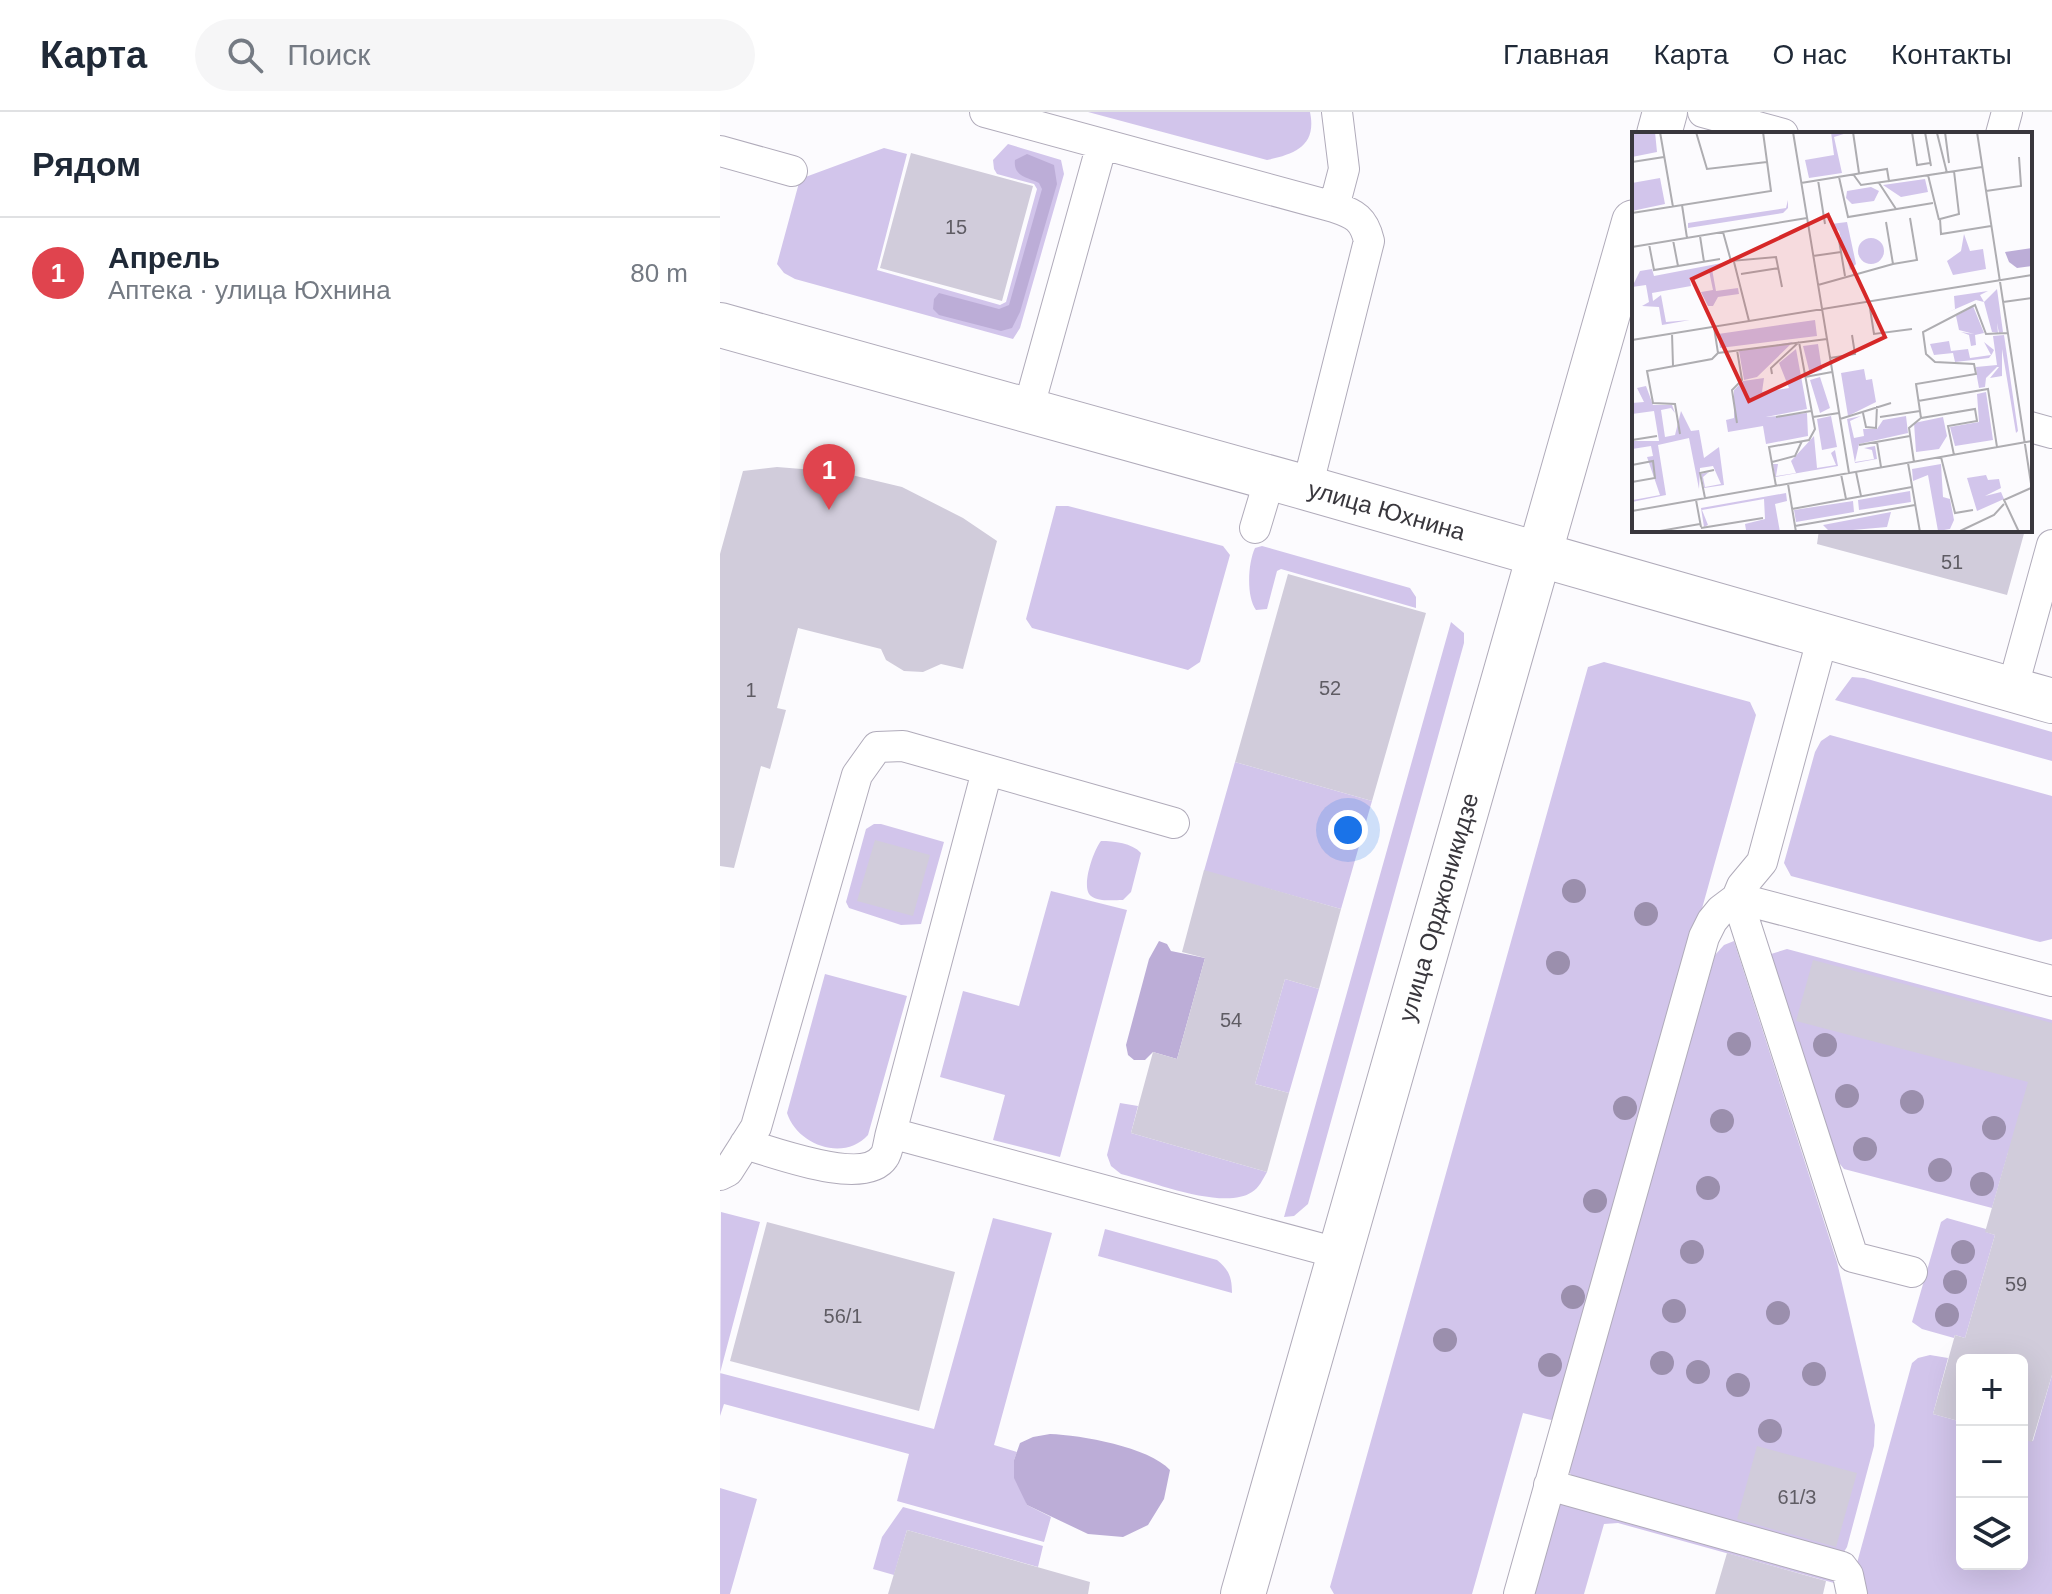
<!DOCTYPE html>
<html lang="ru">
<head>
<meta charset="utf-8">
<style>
	body { margin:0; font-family:Helvetica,sans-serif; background:#f6f6f7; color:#1f2937 }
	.controls { position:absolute; right:24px; bottom:24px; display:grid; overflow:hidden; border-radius:12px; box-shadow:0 8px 32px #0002 }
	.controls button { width:72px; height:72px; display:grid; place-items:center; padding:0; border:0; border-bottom:2px solid #e0e1e3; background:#fff; color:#1f2937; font:40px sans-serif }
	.you { position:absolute; left:628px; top:718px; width:28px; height:28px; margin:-20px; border:6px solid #fff; border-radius:50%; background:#1a73e8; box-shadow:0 0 0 12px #1a73e833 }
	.badge { display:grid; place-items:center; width:52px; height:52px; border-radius:50%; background:#6a6633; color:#fff; font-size:26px; font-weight:700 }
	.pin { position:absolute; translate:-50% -66px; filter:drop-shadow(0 2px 4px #0008) }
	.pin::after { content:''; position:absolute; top:42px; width:28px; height:24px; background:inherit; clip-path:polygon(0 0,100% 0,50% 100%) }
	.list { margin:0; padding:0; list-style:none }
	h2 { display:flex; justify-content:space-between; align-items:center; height:104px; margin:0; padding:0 32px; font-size:34px }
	h2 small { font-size:26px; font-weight:400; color:#747a83 }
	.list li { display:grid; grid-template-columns:52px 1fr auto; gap:24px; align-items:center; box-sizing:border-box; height:112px; padding:0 32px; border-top:2px solid #e0e1e3 }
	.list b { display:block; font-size:30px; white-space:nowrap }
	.list p { margin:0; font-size:26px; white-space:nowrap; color:#747a83 }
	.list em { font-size:26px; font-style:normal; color:#747a83 }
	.icon { flex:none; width:44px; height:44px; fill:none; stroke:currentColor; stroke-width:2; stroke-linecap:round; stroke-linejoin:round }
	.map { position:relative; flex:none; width:1332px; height:1482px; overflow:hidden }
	header { display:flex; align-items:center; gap:48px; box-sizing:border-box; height:112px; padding:0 40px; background:#fff; border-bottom:2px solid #e0e1e3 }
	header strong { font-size:38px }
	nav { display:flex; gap:44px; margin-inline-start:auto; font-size:28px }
	.search { width:560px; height:72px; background:#f6f6f7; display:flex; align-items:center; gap:20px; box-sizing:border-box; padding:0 28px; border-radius:44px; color:#747a83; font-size:30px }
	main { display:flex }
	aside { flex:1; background:#fff }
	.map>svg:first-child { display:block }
</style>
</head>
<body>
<header>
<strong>Карта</strong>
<div class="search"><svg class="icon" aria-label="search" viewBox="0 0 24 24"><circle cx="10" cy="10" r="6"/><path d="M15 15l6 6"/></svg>Поиск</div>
<nav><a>Главная</a><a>Карта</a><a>О нас</a><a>Контакты</a></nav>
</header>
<main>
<aside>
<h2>Рядом<small></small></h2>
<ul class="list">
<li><span class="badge" style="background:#e0444e">1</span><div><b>Апрель</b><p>Аптека · улица Юхнина</p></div><em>80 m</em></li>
</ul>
</aside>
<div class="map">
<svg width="1332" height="1482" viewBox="0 0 1332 1482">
	<rect width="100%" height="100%" fill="#fcfbfe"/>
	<!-- green -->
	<path fill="#d2c5eb" d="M 368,0 L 590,0 C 597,34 575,42 547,48 Z
		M 288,32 L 341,48 L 344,62 L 300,216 L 293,227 L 75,167 L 64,161 L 57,152 L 80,67 L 164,36 L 187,42 L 157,158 L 280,193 L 286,190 L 317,77 L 314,72 L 277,62 L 274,57 L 273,48 Z
		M 336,394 L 348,394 L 503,434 L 510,443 L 480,550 L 468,558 L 312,516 L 306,507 Z
		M 542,434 L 690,476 L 696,485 L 696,496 L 561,457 L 557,459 L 547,497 L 536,498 C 526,484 528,451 535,436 Z
		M 731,510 L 744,521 L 744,531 L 588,1092 L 574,1104 L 564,1105 Z
		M 884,550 L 1030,590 L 1036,603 L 841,1302 L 831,1308 L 803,1301 L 752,1482 L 614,1482 L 610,1475 L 868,555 Z
		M 1132,565 L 1144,566 L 1332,620 L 1332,649 L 1115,588 Z
		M 1110,623 L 1332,684 L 1332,827 L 1320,830 L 1071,764 L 1064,751 L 1095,640 L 1101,629 Z
		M 515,650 L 652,689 L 621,797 L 484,759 Z
		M 154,712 L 161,712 L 224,730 L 201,812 L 181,813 L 129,796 L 126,790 L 146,717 Z
		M 381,729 C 394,729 412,731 421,741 L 411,780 L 403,788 C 393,788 379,790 371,784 C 360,776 374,737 381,729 Z
		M 331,779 L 407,798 L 340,1045 L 273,1028 L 285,983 L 220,965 L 243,879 L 299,894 Z
		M 1014,829 L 1117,1150 L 1155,1313 L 1154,1334 L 1127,1435 L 1122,1443 L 856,1369 L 849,1360 L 995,843 L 1004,833 Z
		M 1067,837 L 1332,908 L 1332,1053 L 1288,1041 L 1272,1096 L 1124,1057 L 1115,1046 L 1051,842 Z
		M 105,862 L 187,884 L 148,1023 C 124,1050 77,1033 67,1001 Z
		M 565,867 L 599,877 L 569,981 L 535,972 Z
		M 400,991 L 418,994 L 411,1021 L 547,1060 C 543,1067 539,1076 532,1080 C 504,1099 433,1070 401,1062 L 391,1054 L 387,1043 Z
		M 1,1100 L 40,1110 L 0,1261 L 214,1317 L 273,1106 L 332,1121 L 274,1333 L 297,1340 L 294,1348 L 307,1393 L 331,1405 L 324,1430 L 177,1389 L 189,1342 L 4,1292 L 0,1304 Z
		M 1227,1106 L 1266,1117 L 1266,1120 L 1275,1123 L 1245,1226 L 1235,1223 L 1234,1226 L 1202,1217 L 1192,1210 L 1221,1110 Z
		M 385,1117 L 497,1148 C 509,1158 512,1165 512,1181 L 378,1144 Z
		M 1210,1243 L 1228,1246 L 1213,1302 L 1242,1310 L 1242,1452 L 1302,1452 L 1302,1327 L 1313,1329 L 1332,1263 L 1332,1482 L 1146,1482 L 1137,1451 L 1192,1251 L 1198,1246 Z
		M 0,1376 L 37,1387 L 10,1482 L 0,1482 Z
		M 842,1390 L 1122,1460 L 1125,1474 L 898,1411 L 884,1412 L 864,1482 L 811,1482 L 836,1393 Z
		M 183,1395 L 323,1434 L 318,1455 L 187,1418 L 174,1463 L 153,1457 L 162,1425 Z"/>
	<!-- forest -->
	<path fill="#bcadd7" d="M 307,42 L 334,53 L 337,72 L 300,200 L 292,216 L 281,219 L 219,203 L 213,197 L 214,187 L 219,181 L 279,197 L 289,193 L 322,77 L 319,71 C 306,65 293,64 295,48 Z
		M 439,829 L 447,832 L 451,839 L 485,846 L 457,947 L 433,940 L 425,948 L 414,948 L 408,943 L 406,933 L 429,847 Z
		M 330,1322 C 361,1323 429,1335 450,1358 L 444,1387 L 428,1413 L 403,1425 L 368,1422 L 307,1393 L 294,1366 L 294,1348 L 300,1331 L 313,1325 Z"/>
	<!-- building -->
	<path fill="#d1ccdb" d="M 191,41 L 313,74 L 282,189 L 160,156 Z
		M 57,355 L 119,360 L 182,375 L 243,406 L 277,429 L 243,557 L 221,552 L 203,560 L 184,559 L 166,548 L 161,537 L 78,516 L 57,596 L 66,598 L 50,657 L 41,654 L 14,756 L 0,754 L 0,442 L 23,359 Z
		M 1099,418 L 1305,418 L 1287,483 L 1097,432 Z
		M 568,462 L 706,501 L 652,689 L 515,650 Z
		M 155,728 L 210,743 L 193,804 L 137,789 Z
		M 484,758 L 621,797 L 599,877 L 565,867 L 535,972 L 569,981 L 547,1060 L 411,1021 L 433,940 L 457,947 L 485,846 L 462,840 Z
		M 1093,848 L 1332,911 L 1332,1263 L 1312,1330 L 1302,1327 L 1302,1248 L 1242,1248 L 1242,1310 L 1213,1302 L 1235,1223 L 1245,1226 L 1275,1123 L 1265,1120 L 1308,970 L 1076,909 Z
		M 47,1110 L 235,1160 L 199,1299 L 10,1249 Z
		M 1037,1334 L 1137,1361 L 1116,1435 L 1017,1407 Z
		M 187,1418 L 370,1470 L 368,1482 L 168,1482 Z
		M 1007,1441 L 1106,1469 L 1103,1482 L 995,1482 Z"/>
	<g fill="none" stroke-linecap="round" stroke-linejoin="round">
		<!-- service casing -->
		<g stroke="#b0abba" stroke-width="32">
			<path id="service" d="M 265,0 L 614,95
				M 983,0 L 1063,22
				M 1281,22 L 1287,0
				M 0,39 L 72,59
				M 308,298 L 382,32
				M 1310,315 L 1332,321
				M 587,376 L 649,129 C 644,107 635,102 614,95 L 624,57 L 617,0
				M 535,416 L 550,366
				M 1292,578 L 1332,433
				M 1017,786 L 1133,1145 L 1192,1160
				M 1017,786 L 1332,869
				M 171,1021 L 267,659
				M 25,1032 C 54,1040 144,1075 164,1045 C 168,1040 169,1028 171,1021 L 621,1142
				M 0,1063 L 8,1059 L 36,1015 L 137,663 L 157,635 L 183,634 L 454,711
				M 829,1373 L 1122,1455 L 1128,1463 L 1132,1482
				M 799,1482 L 984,825 L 992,809 L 1001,798 L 1017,786 L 1022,774 L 1042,750 L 1103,524"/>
		</g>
		<!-- minor casing -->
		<g stroke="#b0abba" stroke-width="46">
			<g id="minor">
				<path id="s1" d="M 0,213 L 587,376 L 1332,589"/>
			</g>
		</g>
		<!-- secondary casing -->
		<g stroke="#b0abba" stroke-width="46">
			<g id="secondary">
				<path d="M 939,22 L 945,0"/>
				<path id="s2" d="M 523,1482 L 914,110"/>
			</g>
		</g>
		<!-- service -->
		<use href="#service" stroke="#fff" stroke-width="30"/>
		<!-- minor -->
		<use href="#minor" stroke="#fff" stroke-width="44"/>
		<!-- secondary -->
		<use href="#secondary" stroke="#fff" stroke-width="44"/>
	</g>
	<!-- trees -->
	<g fill="#9b8fad">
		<circle cx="854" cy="779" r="12"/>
		<circle cx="926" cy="802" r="12"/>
		<circle cx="838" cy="851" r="12"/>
		<circle cx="1019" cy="932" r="12"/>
		<circle cx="1105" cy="933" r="12"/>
		<circle cx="1127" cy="984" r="12"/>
		<circle cx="1192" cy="990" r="12"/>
		<circle cx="905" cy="996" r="12"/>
		<circle cx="1002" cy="1009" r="12"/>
		<circle cx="1274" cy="1016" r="12"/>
		<circle cx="1145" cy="1037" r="12"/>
		<circle cx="1220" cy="1058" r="12"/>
		<circle cx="1262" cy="1072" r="12"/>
		<circle cx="988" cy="1076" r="12"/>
		<circle cx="875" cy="1089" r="12"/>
		<circle cx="972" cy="1140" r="12"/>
		<circle cx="1243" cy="1140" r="12"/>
		<circle cx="1235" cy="1170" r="12"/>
		<circle cx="853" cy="1185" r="12"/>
		<circle cx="954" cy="1199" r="12"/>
		<circle cx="1058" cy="1201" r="12"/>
		<circle cx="1227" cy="1203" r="12"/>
		<circle cx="725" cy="1228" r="12"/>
		<circle cx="942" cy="1251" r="12"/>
		<circle cx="830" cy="1253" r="12"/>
		<circle cx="978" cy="1260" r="12"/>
		<circle cx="1094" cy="1262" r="12"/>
		<circle cx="1018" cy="1273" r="12"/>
		<circle cx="1050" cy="1319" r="12"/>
	</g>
	<g text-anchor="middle" stroke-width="7" stroke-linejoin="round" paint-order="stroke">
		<!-- number labels -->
		<g font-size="20" fill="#5f5c64">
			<text x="236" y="122">15</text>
			<text x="1232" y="457">51</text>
			<text x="610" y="583">52</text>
			<text x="31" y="585">1</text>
			<text x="511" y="915">54</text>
			<text x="1296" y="1179">59</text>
			<text x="123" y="1211">56/1</text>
			<text x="1077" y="1392">61/3</text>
		</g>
		<!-- street labels -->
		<g font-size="24" fill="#39373d" stroke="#fcfbfe">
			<text dy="8" stroke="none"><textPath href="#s1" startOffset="692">улица Юхнина</textPath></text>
			<text dy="8" stroke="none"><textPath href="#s2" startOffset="714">улица Орджоникидзе</textPath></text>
		</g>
	</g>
	<!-- overview -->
	<g transform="translate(912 20)">
		<rect width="400" height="400" fill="#fcfbfe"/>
		<path d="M 0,0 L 23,0 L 25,20 L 0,25 ZM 199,0 L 218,0 L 202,5 L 210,41 L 177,46 L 173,28 L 202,23 ZM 28,46 L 33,72 L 0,79 L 0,51 ZM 293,47 L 296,60 L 269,65 L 251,53 ZM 239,55 L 247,59 L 242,69 L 220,72 L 214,66 L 215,59 ZM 156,68 L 156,76 L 151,81 L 56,96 L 56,91 L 154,76 ZM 215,90 L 224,132 L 218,138 L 207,99 L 199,92 ZM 332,102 L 338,119 L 351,117 L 354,137 L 321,143 L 315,129 L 329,119 ZM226 119a13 13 0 1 1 26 0a13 13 0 1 1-26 0ZM 95,130 L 80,137 L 84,159 L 106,156 L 107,162 L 86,165 L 81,174 L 76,174 L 69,160 L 81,158 L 77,139 L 58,148 L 59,154 L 20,161 L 21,169 L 29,163 L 34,190 L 58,188 L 30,193 L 27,175 L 10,174 L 17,170 L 14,153 L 0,155 L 8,139 L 20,137 L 22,144 ZM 365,157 L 371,200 L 367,201 L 365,191 L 366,201 L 360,200 L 352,170 L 344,168 L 312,182 L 323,177 L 322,164 L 356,159 L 348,163 L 352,170 ZM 341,174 L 352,201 L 343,203 L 344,213 L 339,214 L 337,203 L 329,200 L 342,202 L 327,198 L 324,184 ZM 183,188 L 185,204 L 88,216 L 86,202 ZM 372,203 L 386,299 L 384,301 L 370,217 L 370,244 L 358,246 L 367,235 L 365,235 L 354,246 L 353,255 L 347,256 L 345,245 L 344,235 L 365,233 L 361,204 ZM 317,209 L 319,219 L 336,217 L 338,226 L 359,223 L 352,210 L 362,218 L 360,222 L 357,226 L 341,228 L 323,230 L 321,221 L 302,223 L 298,212 ZM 161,210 L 125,245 L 112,248 L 107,219 ZM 186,212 L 190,238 L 178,242 L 171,214 ZM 164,217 L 175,277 L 134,285 L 175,281 L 176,304 L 134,312 L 131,294 L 96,300 L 94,288 L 102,286 L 102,258 L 111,249 L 132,246 L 130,260 L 157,256 L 147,231 ZM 232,237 L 234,248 L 240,247 L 244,270 L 216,284 L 209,241 ZM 188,245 L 198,276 L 188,281 L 178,248 ZM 14,254 L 21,273 L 40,273 L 43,281 L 39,276 L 29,278 L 33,305 L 43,303 L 49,279 L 59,299 L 67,298 L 72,326 L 87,315 L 92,353 L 72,356 L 69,342 L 77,340 L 71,345 L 73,355 L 89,352 L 81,334 L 68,336 L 67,357 L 57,306 L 26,313 L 34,363 L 0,370 L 0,363 L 1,368 L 28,363 L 15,325 L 21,324 L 19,314 L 0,317 L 0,309 L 27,309 L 22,279 L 0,282 L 0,271 L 12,270 L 5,256 ZM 354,260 L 361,308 L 323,314 L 318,295 L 347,290 L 345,262 ZM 199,284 L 205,315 L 190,318 L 185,287 ZM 229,284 L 218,289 L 222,306 L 232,304 L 231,297 L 245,297 L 251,288 L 274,284 L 276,301 L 227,312 L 223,330 L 242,327 L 240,318 L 232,316 L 243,314 L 245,327 L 223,331 L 215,287 ZM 311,285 L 315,304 L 307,317 L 284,320 L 282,291 ZM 182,304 L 185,336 L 204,333 L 199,321 L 203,318 L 206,334 L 143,345 L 141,332 L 146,332 L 144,344 L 164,341 L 159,329 ZM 309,332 L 311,365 L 318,367 L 322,388 L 318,397 L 306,399 L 296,343 L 281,349 L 280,337 ZM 354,343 L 356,348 L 367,347 L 369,356 L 353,364 L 369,360 L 372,367 L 345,379 L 335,346 ZM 278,359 L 279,370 L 227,378 L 226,368 ZM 154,361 L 155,369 L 143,372 L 148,400 L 114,398 L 113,392 L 133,387 L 132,367 L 70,378 L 76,393 L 72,395 L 69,376 ZM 221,369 L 222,380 L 164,390 L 162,378 ZM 259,380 L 255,395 L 198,400 L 191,393 Z" fill="#d2c5eb"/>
		<path d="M 400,116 L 400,134 L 385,136 L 377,130 L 373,120 Z" fill="#bcadd7"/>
		<path fill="none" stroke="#aeadb1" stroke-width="2" d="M 28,0 L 41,75M 64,0 L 75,37 L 135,30M 161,0 L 217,341M 221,0 L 227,41M 280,0 L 285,33 L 298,31M 293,0 L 299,34M 313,0 L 317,31M 345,0 L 400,358M 305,1 L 315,41M 0,30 L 32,25M 322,39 L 327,82 L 308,87 L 309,102 L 359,94M 221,42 L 229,53 L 257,49M 296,43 L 307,88M 207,45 L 216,85 L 301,71M 186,48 L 193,92M 169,51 L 255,37 L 257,49 L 350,35M 247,51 L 264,77M 354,59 L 389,54 L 387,25M 50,73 L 55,106M 0,81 L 139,59 L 131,0M 91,100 L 99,129 L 144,125 L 150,155M 206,102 L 213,144M 68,104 L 72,130M 41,108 L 46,134M 17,112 L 22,138 L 88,127M 0,115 L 175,86M 181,124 L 209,120M 102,130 L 117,189M 261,132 L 285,128 L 278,86M 109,142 L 147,136M 186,153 L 261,132 L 254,90M 237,170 L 242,202 L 280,197M 371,170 L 400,166M 82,195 L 86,221M 40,201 L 41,234M 0,208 L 400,143M 105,218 L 110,248 L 100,258 L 105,291M 198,226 L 223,222 L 220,203M 140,242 L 139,236 L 167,210M 173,245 L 200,240M 286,269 L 356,257 L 365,315M 231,281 L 234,295 L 244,296 L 245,274M 144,285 L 179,279M 181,285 L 207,281M 248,285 L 288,279M 208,287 L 259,271M 48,302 L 43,272 L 21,271 L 15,239 L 80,227 L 86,221 L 195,207M 0,308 L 25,304M 245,310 L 249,335M 227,313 L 278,304M 322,323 L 316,294 L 345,289 L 343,277 L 289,286 L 284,252 L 344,242 L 342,232 L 303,230 L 294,222 L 291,200 L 343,173 L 354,202 L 375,201M 309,325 L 323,381 L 341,378M 140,330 L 163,324 L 170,309M 282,330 L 277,296 L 289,286M 276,331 L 288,400M 0,333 L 21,329 L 23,346 L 0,350M 224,340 L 229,364M 209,342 L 214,367M 156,352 L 164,400M 144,354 L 137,315 L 177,308 L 183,297 L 167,210M 73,366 L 68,341 L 82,338M 64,368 L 69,395M 160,377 L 280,355M 0,379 L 400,309M 163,394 L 283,373M 69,396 L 131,386M 22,400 L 68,392M 326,400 L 362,383 L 372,372M 387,400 L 372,368 L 399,356"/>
		<path fill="#d62828" fill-opacity="0.15" stroke="#d62828" stroke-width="4" d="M 196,83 L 253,205 L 117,269 L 60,147 Z"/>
		<rect width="400" height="400" fill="none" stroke="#39373d" stroke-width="4"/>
	</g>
</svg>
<div class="controls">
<button>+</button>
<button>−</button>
<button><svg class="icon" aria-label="layers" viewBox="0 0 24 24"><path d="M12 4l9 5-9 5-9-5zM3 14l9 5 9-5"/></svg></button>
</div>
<div class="you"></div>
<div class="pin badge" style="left:109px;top:398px;background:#e0444e">1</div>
</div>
</main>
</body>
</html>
